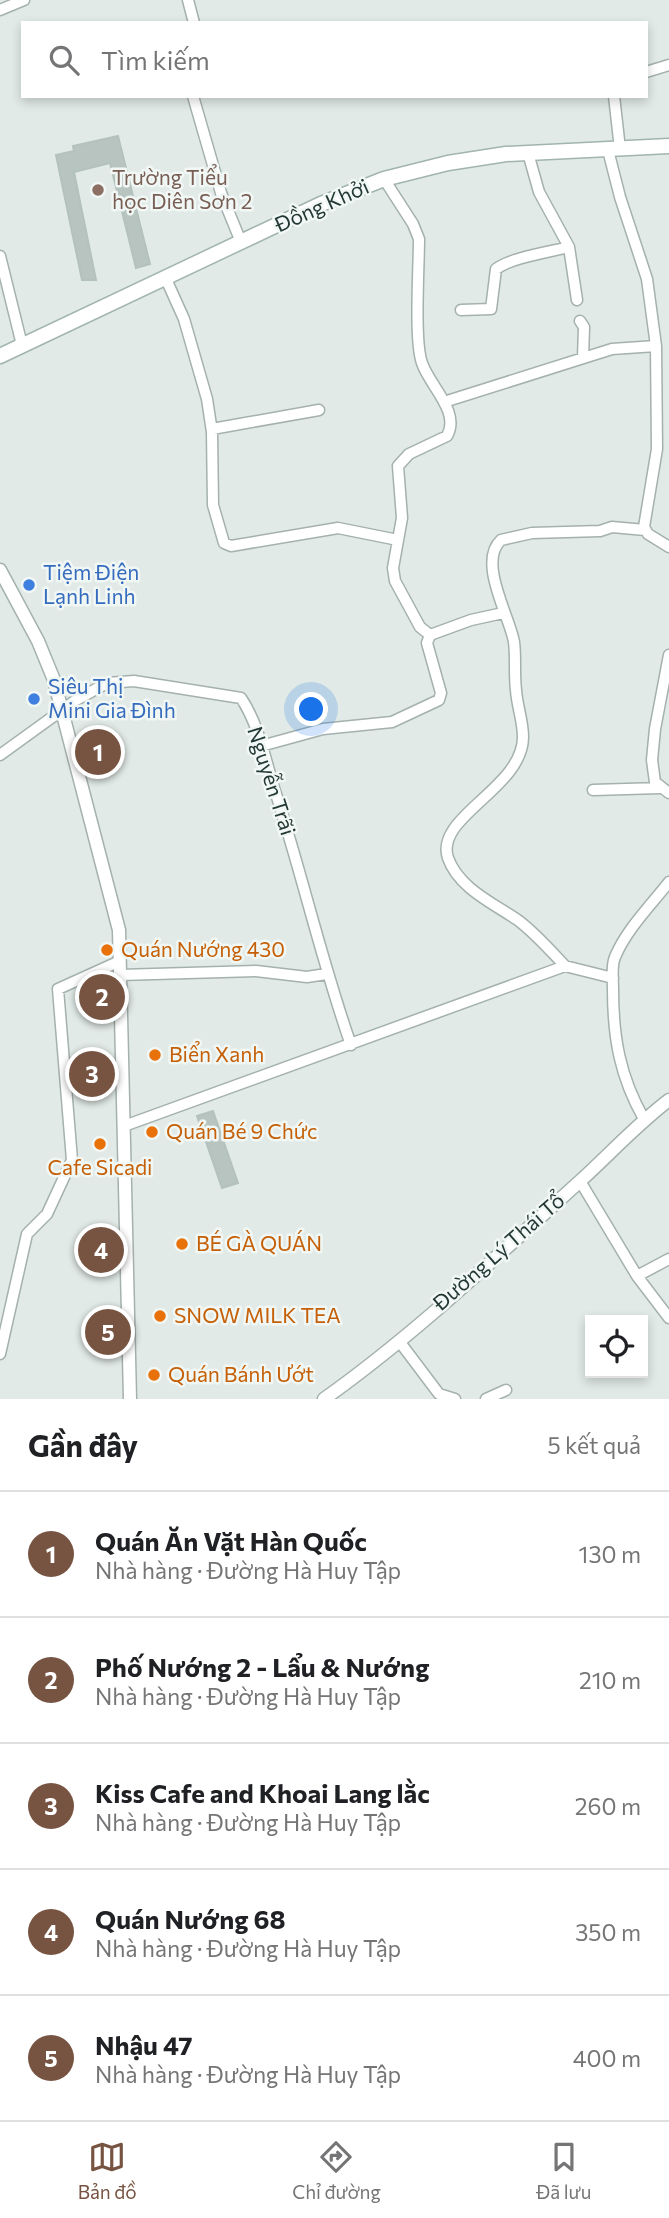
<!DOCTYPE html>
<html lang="vi">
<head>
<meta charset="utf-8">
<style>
	body { margin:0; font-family:Commissioner,sans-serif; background:#f2f2f2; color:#202124 }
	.controls { position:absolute; right:21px; bottom:21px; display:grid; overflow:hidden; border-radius:0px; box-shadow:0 4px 10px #0003 }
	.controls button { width:63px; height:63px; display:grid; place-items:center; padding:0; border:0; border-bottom:2px solid #e0e0e0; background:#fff; color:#202124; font:35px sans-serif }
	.you { position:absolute; left:312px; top:710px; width:24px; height:24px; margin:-18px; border:5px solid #fff; border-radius:50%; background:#1a73e8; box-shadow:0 0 0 10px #1a73e833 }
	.badge { display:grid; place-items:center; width:46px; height:46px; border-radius:50%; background:#775442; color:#fff; font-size:23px; font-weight:700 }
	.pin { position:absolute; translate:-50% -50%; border:4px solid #fff; box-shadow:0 2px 7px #0006 }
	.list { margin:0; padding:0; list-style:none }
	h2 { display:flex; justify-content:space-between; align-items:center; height:91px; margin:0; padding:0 28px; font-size:30px }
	h2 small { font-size:23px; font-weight:400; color:#757577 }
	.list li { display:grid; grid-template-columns:46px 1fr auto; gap:21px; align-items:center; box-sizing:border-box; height:126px; padding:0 28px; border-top:2px solid #e0e0e0 }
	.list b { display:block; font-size:26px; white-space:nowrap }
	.list p { margin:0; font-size:23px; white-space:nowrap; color:#757577 }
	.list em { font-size:23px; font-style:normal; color:#757577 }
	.icon { flex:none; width:38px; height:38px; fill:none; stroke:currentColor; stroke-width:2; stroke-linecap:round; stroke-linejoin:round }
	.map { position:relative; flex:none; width:669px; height:1399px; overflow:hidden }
	.search { position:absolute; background:#fff; box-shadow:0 4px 10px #0003; left:21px; right:21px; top:21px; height:77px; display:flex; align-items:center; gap:18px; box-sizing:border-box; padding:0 24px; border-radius:0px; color:#757577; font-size:26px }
	.sheet { height:721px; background:#fff }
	nav { display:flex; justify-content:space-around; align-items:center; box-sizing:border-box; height:98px; border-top:2px solid #e0e0e0; background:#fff; font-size:19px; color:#757577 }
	nav a { display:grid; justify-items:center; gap:4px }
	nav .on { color:#775442 }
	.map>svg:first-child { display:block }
</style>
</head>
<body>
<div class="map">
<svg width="669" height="1399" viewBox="0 0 669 1399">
	<rect width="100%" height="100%" fill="#e1eae7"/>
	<!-- building -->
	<path fill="#b7c4c0" stroke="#b4c2be" stroke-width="2" d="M 118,136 L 150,264 L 136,268 L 110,163 L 74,172 L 96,280 L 82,280 L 56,155 L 74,151 L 73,146 Z
		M 213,1111 L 238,1183 L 222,1188 L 197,1116 Z"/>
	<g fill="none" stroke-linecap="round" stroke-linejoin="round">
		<!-- minor casing -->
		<g stroke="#a4b1ae" stroke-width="13">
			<path id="minor" d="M 188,0 L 194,23
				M 0,10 L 24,0
				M 646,72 L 669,65
				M 193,96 L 221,193 L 241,242
				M 614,96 L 620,149
				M 608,150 L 620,197 L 647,279 L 656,346 L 657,449 L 644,527 L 648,534 L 669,547
				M 528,153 L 539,192 L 569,247 L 577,300
				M 384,179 L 413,224 L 419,239 C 419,267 414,341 422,363 C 429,385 461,412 447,436 L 409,454 L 398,466 L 402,518 L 393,568 L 395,581 L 420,627 L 430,635 L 471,620 L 503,613
				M 0,256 L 22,345
				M 166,279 L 184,319 L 207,399 L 212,432 L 213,505 L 224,543 L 231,546 L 338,528 L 398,540
				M 461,310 L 491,309 L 496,269 C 510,258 549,252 569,247
				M 580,321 L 584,327 L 583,358
				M 444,402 L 612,349 L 656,346
				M 212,429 L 319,410
				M 669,655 L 655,729 L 652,760 L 655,782 L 669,793
				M 261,746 L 323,729 L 392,722 L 439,700 L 441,693 L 427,643 L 430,635
				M 0,755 L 76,700 L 107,683 L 134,681 L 241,698 C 258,723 265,758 274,788 C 302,873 321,960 351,1045
				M 593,790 L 660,788
				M 565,966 C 550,950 536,934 519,921 C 495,904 459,889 448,858 C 434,817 523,788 523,737 C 523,721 517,706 516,690 C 514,674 516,657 514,642 C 510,617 477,562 501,540 L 532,533 L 600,531 L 612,527 L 645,530
				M 120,975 L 256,971 L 307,977 L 326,974
				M 644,1119 C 620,1077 613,1038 613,989 C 613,979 611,966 615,957 C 626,930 651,905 669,882
				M 124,1126 L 565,966 L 613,978
				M 580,1181 L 637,1276 L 669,1259
				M 637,1276 L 669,1318
				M 399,1341 L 439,1394 L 455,1399
				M 0,1354 L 27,1234 L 47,1214 L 72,1160 L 58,989 L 120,961
				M 486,1399 L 506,1390"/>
		</g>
		<!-- tertiary casing -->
		<g stroke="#a4b1ae" stroke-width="15">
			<path id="tertiary" d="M 0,570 L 38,641 L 54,680 L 119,930 L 130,1399
				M 324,1399 C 414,1335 496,1257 578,1183 C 608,1156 636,1125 669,1100"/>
		</g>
		<!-- secondary casing -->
		<g stroke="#a1b4af" stroke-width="17">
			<path id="secondary" d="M 0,356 L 321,204 L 384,179 L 448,163 L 506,154 L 669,146"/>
		</g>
		<!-- minor -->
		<use href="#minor" stroke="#fff" stroke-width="10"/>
		<!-- tertiary -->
		<use href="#tertiary" stroke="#fff" stroke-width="12"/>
		<!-- secondary -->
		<use href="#secondary" stroke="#fff" stroke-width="14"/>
	</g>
	<!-- markers -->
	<circle fill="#8d6e63" stroke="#f1f7f4" stroke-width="2.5" cx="98" cy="190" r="7"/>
	<g fill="#3f7fe0" stroke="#f1f7f4" stroke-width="2.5">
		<circle cx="29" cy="585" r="7"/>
		<circle cx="34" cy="699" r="7"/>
	</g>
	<g fill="#e8710a" stroke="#f1f7f4" stroke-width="2.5">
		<circle cx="107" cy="950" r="7"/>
		<circle cx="155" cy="1055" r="7"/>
		<circle cx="152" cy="1132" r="7"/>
		<circle cx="100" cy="1144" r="7"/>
		<circle cx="182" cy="1244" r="7"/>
		<circle cx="160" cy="1316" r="7"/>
		<circle cx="154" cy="1375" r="7"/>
	</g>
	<g text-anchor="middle" stroke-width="5" stroke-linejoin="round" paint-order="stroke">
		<!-- education labels -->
		<g font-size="21" fill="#785e54" stroke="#f1f7f4" text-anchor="start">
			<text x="112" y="185">Trường Tiểu<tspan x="112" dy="24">học Diên Sơn 2</tspan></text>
		</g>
		<!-- street labels -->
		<g font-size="21" fill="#233835" stroke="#f1f7f4">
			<text transform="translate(322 206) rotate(-24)" y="7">Đồng Khởi</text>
			<text transform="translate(271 781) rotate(72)" y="7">Nguyễn Trãi</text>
			<text transform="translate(499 1252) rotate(-41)" y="7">Đường Lý Thái Tổ</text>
		</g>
		<!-- shop labels -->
		<g font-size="21" fill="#366cbe" stroke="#f1f7f4" text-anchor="start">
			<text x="43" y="580">Tiệm Điện<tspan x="43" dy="24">Lạnh Linh</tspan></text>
			<text x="48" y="694">Siêu Thị<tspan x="48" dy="24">Mini Gia Đình</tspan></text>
		</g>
		<!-- food labels -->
		<g font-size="21" fill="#c56008" stroke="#f1f7f4" text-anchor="start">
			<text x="121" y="957">Quán Nướng 430</text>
			<text x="169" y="1062">Biển Xanh</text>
			<text x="166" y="1139">Quán Bé 9 Chức</text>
			<text x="100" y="1175" text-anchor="middle">Cafe Sicadi</text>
			<text x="196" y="1251">BÉ GÀ QUÁN</text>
			<text x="174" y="1323">SNOW MILK TEA</text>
			<text x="168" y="1382">Quán Bánh Ướt</text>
		</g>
	</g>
</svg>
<div class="controls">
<button><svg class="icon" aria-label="locate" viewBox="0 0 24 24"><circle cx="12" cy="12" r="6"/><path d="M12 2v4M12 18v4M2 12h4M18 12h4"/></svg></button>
</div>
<div class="you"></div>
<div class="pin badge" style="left:98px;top:752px">1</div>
<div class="pin badge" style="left:102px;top:997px">2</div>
<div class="pin badge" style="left:92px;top:1074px">3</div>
<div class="pin badge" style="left:101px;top:1250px">4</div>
<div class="pin badge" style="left:108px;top:1332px">5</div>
<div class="search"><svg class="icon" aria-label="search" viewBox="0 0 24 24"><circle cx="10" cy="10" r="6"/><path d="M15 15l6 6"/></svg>Tìm kiếm</div>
</div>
<section class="sheet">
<h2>Gần đây<small>5 kết quả</small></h2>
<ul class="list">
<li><span class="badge">1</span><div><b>Quán Ăn Vặt Hàn Quốc</b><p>Nhà hàng · Đường Hà Huy Tập</p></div><em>130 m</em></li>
<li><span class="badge">2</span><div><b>Phố Nướng 2 - Lẩu &amp; Nướng</b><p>Nhà hàng · Đường Hà Huy Tập</p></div><em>210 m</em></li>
<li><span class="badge">3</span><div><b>Kiss Cafe and Khoai Lang lằc</b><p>Nhà hàng · Đường Hà Huy Tập</p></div><em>260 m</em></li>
<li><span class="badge">4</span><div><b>Quán Nướng 68</b><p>Nhà hàng · Đường Hà Huy Tập</p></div><em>350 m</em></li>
<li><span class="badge">5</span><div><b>Nhậu 47</b><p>Nhà hàng · Đường Hà Huy Tập</p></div><em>400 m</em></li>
</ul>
</section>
<nav>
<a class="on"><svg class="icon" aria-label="map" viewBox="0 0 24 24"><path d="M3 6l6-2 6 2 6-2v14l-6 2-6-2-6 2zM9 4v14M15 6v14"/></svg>Bản đồ</a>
<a><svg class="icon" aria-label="directions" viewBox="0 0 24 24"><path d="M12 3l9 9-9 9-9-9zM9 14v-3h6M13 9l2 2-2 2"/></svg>Chỉ đường</a>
<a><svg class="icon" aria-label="saved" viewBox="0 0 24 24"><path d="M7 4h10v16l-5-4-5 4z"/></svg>Đã lưu</a>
</nav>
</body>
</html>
